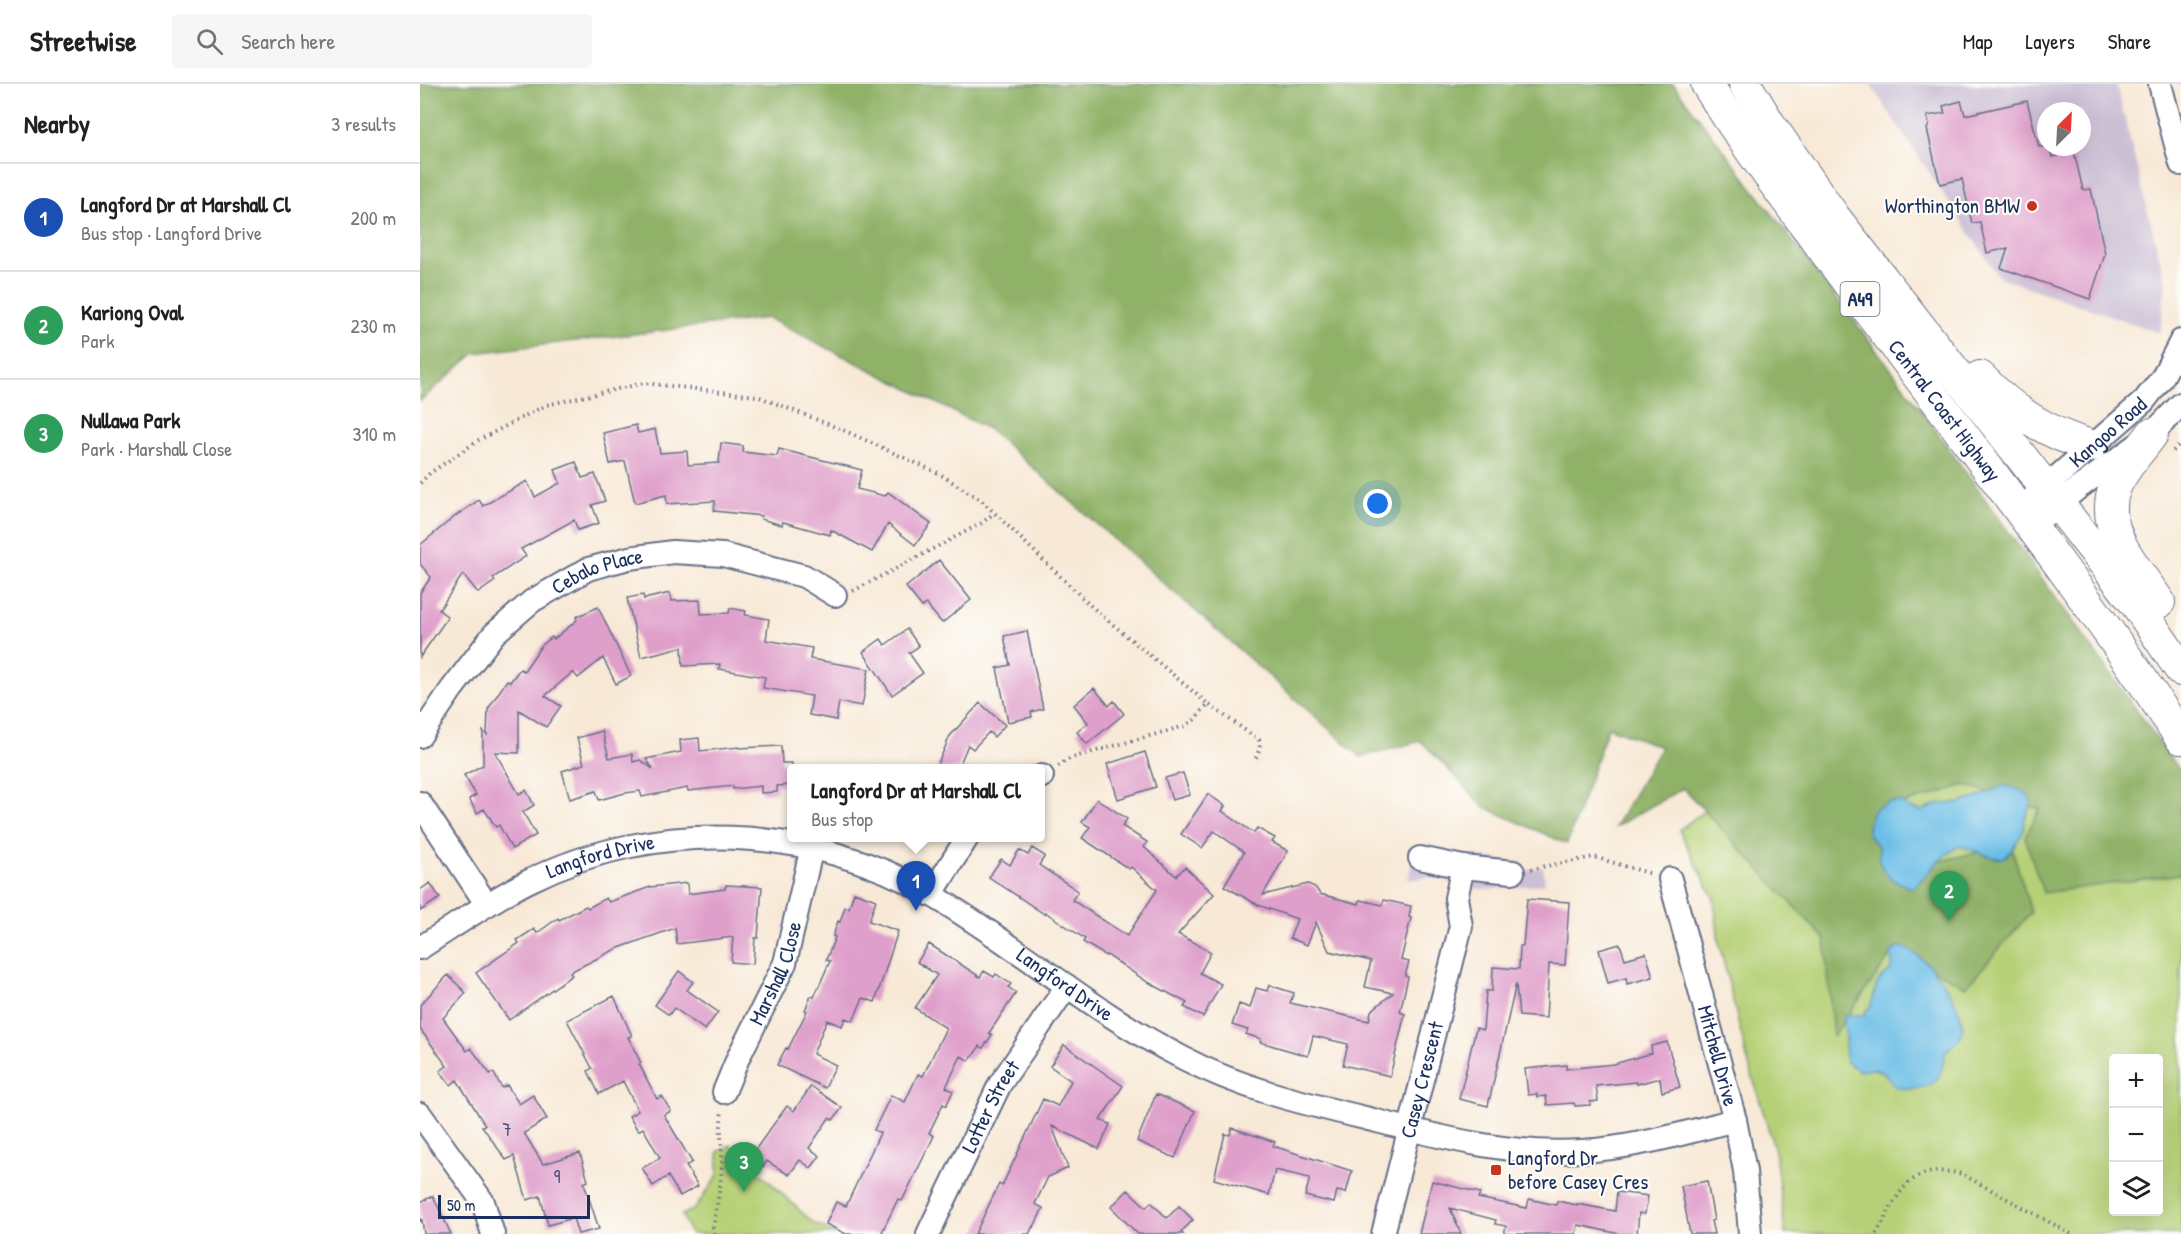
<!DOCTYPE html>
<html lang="en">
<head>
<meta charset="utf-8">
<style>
	body { margin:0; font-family:"Patrick Hand",sans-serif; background:#f6f6f6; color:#202124 }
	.controls { position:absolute; right:18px; bottom:18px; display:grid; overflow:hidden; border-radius:6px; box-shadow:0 6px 24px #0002 }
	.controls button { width:54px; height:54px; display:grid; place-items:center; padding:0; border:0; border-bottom:2px solid #e0e0e0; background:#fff; color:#202124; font:30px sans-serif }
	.compass { position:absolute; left:1617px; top:18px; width:54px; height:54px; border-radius:50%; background:#fff; box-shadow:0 6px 24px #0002; rotate:24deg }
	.scale { position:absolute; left:18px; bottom:15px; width:152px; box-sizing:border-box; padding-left:6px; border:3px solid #1b2f5e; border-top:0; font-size:16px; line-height:21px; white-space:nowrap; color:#1b2f5e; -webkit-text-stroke:4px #fdfcf7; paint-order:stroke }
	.you { position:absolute; left:958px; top:420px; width:21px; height:21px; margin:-15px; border:4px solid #fff; border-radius:50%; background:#1a73e8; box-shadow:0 0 0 9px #1a73e833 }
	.badge { display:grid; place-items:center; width:39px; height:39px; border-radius:50%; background:#c8321e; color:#fff; font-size:20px; font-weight:700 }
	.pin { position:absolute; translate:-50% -50px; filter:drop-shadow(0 2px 3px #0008) }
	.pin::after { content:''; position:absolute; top:32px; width:21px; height:18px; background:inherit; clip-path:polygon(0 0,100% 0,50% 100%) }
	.popup { position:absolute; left:367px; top:680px; width:258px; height:78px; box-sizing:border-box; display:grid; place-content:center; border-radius:6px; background:#fff; filter:drop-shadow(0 2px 4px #0005); font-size:20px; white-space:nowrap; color:#757577 }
	.popup b { font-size:22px; color:#202124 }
	.popup::after { content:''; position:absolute; left:50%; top:100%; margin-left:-12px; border:12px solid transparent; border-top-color:#fff }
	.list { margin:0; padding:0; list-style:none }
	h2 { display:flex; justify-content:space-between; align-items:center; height:78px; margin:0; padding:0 24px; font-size:26px }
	h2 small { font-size:20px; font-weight:400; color:#757577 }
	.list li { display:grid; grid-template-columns:39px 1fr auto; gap:18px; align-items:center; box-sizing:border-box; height:108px; padding:0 24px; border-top:2px solid #e0e0e0 }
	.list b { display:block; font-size:22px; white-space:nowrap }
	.list p { margin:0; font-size:20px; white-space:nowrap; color:#757577 }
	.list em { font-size:20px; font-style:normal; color:#757577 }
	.icon { flex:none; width:33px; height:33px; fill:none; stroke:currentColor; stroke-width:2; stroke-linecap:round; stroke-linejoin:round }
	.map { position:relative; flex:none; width:1761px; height:1150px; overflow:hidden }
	header { display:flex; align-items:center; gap:36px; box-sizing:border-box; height:84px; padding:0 30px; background:#fff; border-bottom:2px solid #e0e0e0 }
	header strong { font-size:28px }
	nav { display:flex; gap:33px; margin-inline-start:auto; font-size:21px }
	.search { width:420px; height:54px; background:#f6f6f6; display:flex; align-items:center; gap:15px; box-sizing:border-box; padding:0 21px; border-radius:6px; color:#757577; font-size:22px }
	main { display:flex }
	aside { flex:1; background:#fff }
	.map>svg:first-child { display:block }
</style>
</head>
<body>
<header>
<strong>Streetwise</strong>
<div class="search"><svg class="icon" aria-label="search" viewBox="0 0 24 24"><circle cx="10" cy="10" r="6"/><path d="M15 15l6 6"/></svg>Search here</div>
<nav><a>Map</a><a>Layers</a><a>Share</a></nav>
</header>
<main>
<aside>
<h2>Nearby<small>3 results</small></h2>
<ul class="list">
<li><span class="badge" style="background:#1a4fb4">1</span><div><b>Langford Dr at Marshall Cl</b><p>Bus stop · Langford Drive</p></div><em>200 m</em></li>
<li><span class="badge" style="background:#2e9e5b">2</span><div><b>Kariong Oval</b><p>Park</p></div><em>230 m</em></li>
<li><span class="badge" style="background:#2e9e5b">3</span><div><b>Nullawa Park</b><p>Park · Marshall Close</p></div><em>310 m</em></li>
</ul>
</aside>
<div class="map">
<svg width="1761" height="1150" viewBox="0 0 1761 1150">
	<rect width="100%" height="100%" fill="#fdfcf7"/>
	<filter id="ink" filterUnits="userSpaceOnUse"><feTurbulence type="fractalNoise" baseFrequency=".0167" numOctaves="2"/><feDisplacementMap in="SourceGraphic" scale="12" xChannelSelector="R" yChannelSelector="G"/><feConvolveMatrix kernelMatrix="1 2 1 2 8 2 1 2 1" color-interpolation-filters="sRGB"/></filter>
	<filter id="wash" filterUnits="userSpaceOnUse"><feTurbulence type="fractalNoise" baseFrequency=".008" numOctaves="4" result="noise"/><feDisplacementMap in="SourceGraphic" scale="24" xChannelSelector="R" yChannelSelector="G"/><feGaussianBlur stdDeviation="1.35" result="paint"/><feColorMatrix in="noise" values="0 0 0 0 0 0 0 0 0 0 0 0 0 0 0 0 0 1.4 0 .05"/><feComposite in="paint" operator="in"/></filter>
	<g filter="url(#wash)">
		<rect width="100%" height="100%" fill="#f8e9d7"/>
		<!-- industrial -->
		<path fill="#cbbfd5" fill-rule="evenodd" d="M 1450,0 L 1696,0 L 1746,200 L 1740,249 L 1579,193 ZM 1626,27 L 1662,27 L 1662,63 L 1626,63 Z
			M 995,764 L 1103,779 L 1104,787 L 1123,783 L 1125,800 L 1064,806 L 1009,793 L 988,796 Z"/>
		<!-- green -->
		<path fill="#b5d076" stroke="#68806a" stroke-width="1.5" fill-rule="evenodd" d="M 1577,505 L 1761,770 L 1761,1150 L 1365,1150 L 1355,1067 L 1328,978 L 1299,859 L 1294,815 L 1259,746 ZM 1694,974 L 1738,974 L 1738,1128 L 1694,1128 Z
			M 311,1061 L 392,1138 L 417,1150 L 271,1150 L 262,1131 L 275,1125 L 298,1091 L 298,1068 Z"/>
		<!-- forest -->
		<path fill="#90b267" stroke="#567062" stroke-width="1.5" d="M 0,0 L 1253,0 L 1483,301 L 1761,688 L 1761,790 L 1623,809 L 1605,753 L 1620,725 L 1545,701 L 1455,729 L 1475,787 L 1591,761 L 1611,828 L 1546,903 L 1475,865 L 1413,953 L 1405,855 L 1263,704 L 1195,743 L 1241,663 L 1188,643 L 1147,760 L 1064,723 L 1001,657 L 941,673 L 570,346 L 348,234 L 55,269 L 0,317 Z"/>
		<!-- water -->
		<path fill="#6bbee7" stroke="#4376a2" stroke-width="1.5" d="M 1585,701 C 1592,704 1606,706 1609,713 C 1614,722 1607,728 1605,735 C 1604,738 1605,741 1604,744 C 1603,750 1589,772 1583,774 C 1573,777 1551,763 1539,762 L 1523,773 L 1493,804 C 1479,801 1462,791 1459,775 C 1458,770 1461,767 1458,762 C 1455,758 1451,756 1449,751 C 1446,745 1451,730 1455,724 L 1463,722 L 1468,718 L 1482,718 L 1488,724 L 1502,727 L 1519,720 L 1539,719 L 1556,714 Z
			M 1480,863 C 1504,866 1548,923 1542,949 C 1540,958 1529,961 1525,970 C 1523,976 1523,982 1521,988 C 1514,1006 1491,1006 1476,1003 L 1464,989 L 1454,985 L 1440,987 L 1426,978 L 1424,931 L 1445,931 L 1446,926 L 1450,924 L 1458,897 L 1470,887 L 1472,882 L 1471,868 Z"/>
		<g id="blocks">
			<!-- building -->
			<path fill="#df9fcb" d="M 1541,17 L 1545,31 L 1607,17 L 1619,63 L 1629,63 L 1632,73 L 1654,68 L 1663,106 L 1671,105 L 1685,170 L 1670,215 L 1581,184 L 1588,164 L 1567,169 L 1560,138 L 1552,139 L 1542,95 L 1520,100 L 1507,45 L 1509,41 L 1507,32 L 1525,29 L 1523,22 Z
				M 216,341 L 218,349 L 235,345 L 240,369 L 267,367 L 268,381 L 299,379 L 301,359 L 323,362 L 323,368 L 357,372 L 359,365 L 442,386 L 437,405 L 465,412 L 468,408 L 511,440 L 495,461 L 468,440 L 452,468 L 411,446 L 410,451 L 363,438 L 362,441 L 341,435 L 342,432 L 294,427 L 295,417 L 247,420 L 246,411 L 215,419 L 205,377 L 190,380 L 183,349 Z
				M 156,378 L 162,394 L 175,390 L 185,417 L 172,421 L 179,439 L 158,446 L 154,436 L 101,465 L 106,472 L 73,494 L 75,497 L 58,509 L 43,490 L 19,526 L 28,533 L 0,573 L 0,509 L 11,493 L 0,480 L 0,461 L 34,433 L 59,416 L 63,422 L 107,397 L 115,413 L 140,399 L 135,386 Z
				M 519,476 L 551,516 L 522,539 L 506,520 L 502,523 L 486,503 Z
				M 250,509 L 252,517 L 280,516 L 281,530 L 309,529 L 310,524 L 326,527 L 325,531 L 349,535 L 346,556 L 392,564 L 390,575 L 449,585 L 442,622 L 419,618 L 416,636 L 389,631 L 392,612 L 343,604 L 345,593 L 299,585 L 300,580 L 263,582 L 262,563 L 221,573 L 207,514 L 223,511 L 224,515 Z
				M 178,523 L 211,592 L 196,600 L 183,574 L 158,594 L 153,588 L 125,612 L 141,622 L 126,643 L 99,626 L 99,669 L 75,668 L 99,710 L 106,706 L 114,721 L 103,728 L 116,751 L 92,765 L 79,741 L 76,743 L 64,725 L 57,729 L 49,715 L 56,711 L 44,691 L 63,681 L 63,647 L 67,651 L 68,625 L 87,596 L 90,598 L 100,585 L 104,587 L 121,562 L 132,553 L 134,555 L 157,536 L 156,533 Z
				M 487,545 L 499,562 L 489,569 L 503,589 L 472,611 L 443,568 L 461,555 L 465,561 Z
				M 607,547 L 623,625 L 611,628 L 612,633 L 588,638 L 577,584 L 590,581 L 584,552 Z
				M 674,604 L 689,622 L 694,617 L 704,630 L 667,660 L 657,648 L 668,639 L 654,621 Z
				M 560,619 L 585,641 L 574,653 L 569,648 L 553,665 L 548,661 L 538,684 L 516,684 L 530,652 Z
				M 182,647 L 189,674 L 212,670 L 213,678 L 220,676 L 233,685 L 226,675 L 261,668 L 260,656 L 279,654 L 280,667 L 319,663 L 319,664 L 361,662 L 362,679 L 372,679 L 372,701 L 357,702 L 357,708 L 341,709 L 341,702 L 313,705 L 313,702 L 268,707 L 267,704 L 222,713 L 220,707 L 205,709 L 179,716 L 176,707 L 150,715 L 142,687 L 164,680 L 157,654 Z
				M 725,668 L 736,703 L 698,715 L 687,680 Z
				M 763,689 L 770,711 L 752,716 L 745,694 Z
				M 788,710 L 805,722 L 802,727 L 834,749 L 837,744 L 855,754 L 852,758 L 868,767 L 843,811 L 888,800 L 895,803 L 900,810 L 939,820 L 940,816 L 962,821 L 964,816 L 991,822 L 989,833 L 991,834 L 981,876 L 989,878 L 985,892 L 988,893 L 980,928 L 985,930 L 970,992 L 923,981 L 928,960 L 893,952 L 888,972 L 840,958 L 841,955 L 826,950 L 828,946 L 812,941 L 819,920 L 830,924 L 836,904 L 847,907 L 849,901 L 874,909 L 870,919 L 949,937 L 951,927 L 973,909 L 945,903 L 951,877 L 909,867 L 896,838 L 887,861 L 870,854 L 877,835 L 838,821 L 804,802 L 824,768 L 794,747 L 782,764 L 761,750 Z
				M 677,715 L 707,735 L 702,742 L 727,758 L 724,763 L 756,792 L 765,783 L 794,810 L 758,850 L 791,868 L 780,889 L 801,900 L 783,933 L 764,923 L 767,919 L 726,897 L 687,871 L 686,872 L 663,858 L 665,855 L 625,828 L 624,830 L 569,793 L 581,775 L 590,781 L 599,766 L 608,771 L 612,764 L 625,772 L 619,781 L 658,807 L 652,816 L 707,852 L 737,806 L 711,783 L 709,785 L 662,754 L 670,743 L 662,738 Z
				M 10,799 L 20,814 L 0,827 L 0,806 Z
				M 267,799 L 268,810 L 305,805 L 306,801 L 342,803 L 338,854 L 335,854 L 333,880 L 311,878 L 313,853 L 257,860 L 255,844 L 196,865 L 150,888 L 152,891 L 89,936 L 56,889 L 99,859 L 97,856 L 114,845 L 117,849 L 138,834 L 139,836 L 166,822 L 168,824 L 186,814 L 189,818 L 230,803 Z
				M 434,808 L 456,816 L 449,837 L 478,847 L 455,918 L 443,914 L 433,937 L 425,934 L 422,942 L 407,936 L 393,970 L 416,981 L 405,1004 L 357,981 L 366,964 L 368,965 L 387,927 L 385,926 L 391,912 L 394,913 L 410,877 L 406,876 L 415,853 L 413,852 L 418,837 L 420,838 L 425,823 L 429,824 Z
				M 1107,815 L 1149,818 L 1145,881 L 1129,880 L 1126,934 L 1099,932 L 1096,900 L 1068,1022 L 1039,1015 L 1056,944 L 1063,946 L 1066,907 L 1072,907 L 1073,883 L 1099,885 L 1100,862 L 1103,862 Z
				M 509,860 L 560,893 L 564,887 L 574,893 L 576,890 L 591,900 L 588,903 L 596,909 L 569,949 L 572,951 L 563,964 L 560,962 L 549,977 L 541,972 L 526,1003 L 533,1007 L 526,1022 L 523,1020 L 509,1049 L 514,1052 L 482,1117 L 478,1115 L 461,1150 L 426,1150 L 406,1140 L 416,1118 L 426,1122 L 460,1049 L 454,1046 L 471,1011 L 485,1018 L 498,990 L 503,992 L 526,944 L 495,924 L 517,891 L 497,878 Z
				M 1200,860 L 1205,875 L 1226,869 L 1233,893 L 1207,900 L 1206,894 L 1188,899 L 1179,866 Z
				M 259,887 L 273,898 L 267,906 L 298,928 L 285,946 L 254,924 L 249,931 L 235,921 Z
				M 28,891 L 46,909 L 23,934 L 47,967 L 51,964 L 70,990 L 73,988 L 82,1004 L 87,1001 L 99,1020 L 113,1011 L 127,1035 L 104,1049 L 123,1080 L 160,1069 L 168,1097 L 164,1099 L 179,1145 L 158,1150 L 153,1134 L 128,1141 L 120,1112 L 107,1116 L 94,1072 L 86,1076 L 62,1042 L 65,1041 L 37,996 L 31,1001 L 20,987 L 27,982 L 0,945 L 0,921 Z
				M 194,912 L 212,952 L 208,953 L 221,979 L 219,980 L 237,1015 L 242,1012 L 251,1027 L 244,1031 L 272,1078 L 266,1082 L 278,1102 L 260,1112 L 248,1092 L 233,1102 L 222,1084 L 240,1074 L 223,1044 L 218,1047 L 209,1032 L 218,1027 L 203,997 L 179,1010 L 168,987 L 172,984 L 147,936 Z
				M 1247,958 L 1260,1003 L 1242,1008 L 1240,994 L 1217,1000 L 1216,998 L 1176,1002 L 1178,1017 L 1170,1018 L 1170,1021 L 1155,1022 L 1154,1019 L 1127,1021 L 1126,1012 L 1117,1013 L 1117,1010 L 1108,1011 L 1105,985 L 1146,981 L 1146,985 L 1194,980 L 1232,969 L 1231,962 Z
				M 644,961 L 703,1002 L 680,1036 L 690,1040 L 679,1065 L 632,1042 L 648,1084 L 628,1093 L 615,1120 L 623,1124 L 614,1143 L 613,1142 L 609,1150 L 555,1150 L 579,1100 L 582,1102 L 623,1015 L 638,1022 L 651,997 L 630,982 Z
				M 391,1002 L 422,1024 L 413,1036 L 409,1034 L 389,1064 L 400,1072 L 391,1084 L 380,1076 L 369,1091 L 347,1077 L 343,1083 L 329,1074 L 367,1022 L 374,1027 Z
				M 736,1010 L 775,1027 L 755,1074 L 717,1057 Z
				M 812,1044 L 855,1058 L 853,1062 L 932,1087 L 926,1109 L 917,1107 L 914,1119 L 885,1112 L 890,1094 L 855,1086 L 849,1111 L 794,1095 L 805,1050 L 810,1051 Z
				M 1012,1097 L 1060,1109 L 1058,1114 L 1107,1124 L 1109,1115 L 1136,1121 L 1137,1117 L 1157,1121 L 1157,1120 L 1195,1127 L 1197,1108 L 1228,1112 L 1225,1130 L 1219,1129 L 1217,1150 L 1200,1150 L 1158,1141 L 1156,1150 L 1084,1150 L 1086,1142 L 1075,1140 L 1076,1136 L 1030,1124 L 1041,1150 L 999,1150 Z
				M 1287,1097 L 1294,1136 L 1291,1137 L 1294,1150 L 1270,1150 L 1261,1102 Z
				M 708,1106 L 726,1123 L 731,1118 L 747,1134 L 759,1122 L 773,1136 L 761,1148 L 763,1150 L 718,1150 L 691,1123 Z
				M 13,1112 L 31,1150 L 4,1150 L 2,1136 L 0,1137 L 0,1118 Z"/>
		</g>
	</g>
	<g filter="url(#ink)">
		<use href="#blocks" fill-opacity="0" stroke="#687088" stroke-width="1.5"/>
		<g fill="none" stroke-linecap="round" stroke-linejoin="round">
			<!-- minor casing -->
			<g stroke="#687088" stroke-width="26">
				<g id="minor">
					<path d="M 1740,0 L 1761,80"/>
					<path id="s1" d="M 1599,426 L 1724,317 L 1742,294 L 1761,257"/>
					<path d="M 1612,442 L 1657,405 L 1732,350 L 1761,320"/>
					<path id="s2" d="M 0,652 L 31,606 L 74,550 L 112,517 L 168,485 L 209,474 L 253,468 L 303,471 L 384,492 L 415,511"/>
					<path d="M 620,693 L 622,692"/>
					<path d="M 0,719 L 67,821"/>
					<path d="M 1000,774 L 1043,783 L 1093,788"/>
					<path id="s3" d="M 1250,795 L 1315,1036 L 1325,1087 L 1330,1150"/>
					<path d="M 511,811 L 547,754"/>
					<path id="s4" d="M 0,864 C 36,841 71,816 109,797 C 234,734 391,740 512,811 C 598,862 674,929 763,974 C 820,1004 882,1019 945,1034 C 1016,1052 1088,1072 1162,1067 C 1214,1064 1265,1049 1315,1036"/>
					<path id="s5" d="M 304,1008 L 318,974 L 365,879 L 392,763"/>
					<path d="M 0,1030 L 63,1118 L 73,1150"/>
					<path id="s6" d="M 508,1150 L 580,1000 L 647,902"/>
					<path id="s7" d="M 963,1150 L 1041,842 L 1036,814 L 1043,783"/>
				</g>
			</g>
			<!-- highway casing -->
			<g stroke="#687088" stroke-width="34">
				<g id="highway">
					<path id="s8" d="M 1287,0 C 1324,60 1368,117 1410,174 C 1527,333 1652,488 1761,654"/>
					<path d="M 1325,0 L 1350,41 L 1414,133 L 1717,521 L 1761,586"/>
					<path d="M 1560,293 C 1593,327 1626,349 1671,362"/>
					<path d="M 1732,350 C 1720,367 1703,384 1695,403 C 1678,445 1717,485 1739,518"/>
				</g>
			</g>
			<!-- path -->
			<path stroke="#687088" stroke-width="4" stroke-dasharray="1.5 4.5" stroke-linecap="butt" d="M 1753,367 L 1761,359
				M 0,399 L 10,389 L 59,356 L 126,321 L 224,299 L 337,312 L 423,346 L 518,389 L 561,416 L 672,523 L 788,620 L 839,656 L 840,664 L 835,676
				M 433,507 L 562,439 L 574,429
				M 638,682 L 651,674 L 765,642 L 774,636 L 788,620
				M 1111,785 L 1174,773 L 1232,790
				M 294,1150 L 293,1144 C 297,1119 303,1093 302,1069 C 301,1052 300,1043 302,1026
				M 1456,1150 C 1480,1109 1487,1078 1542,1090 L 1651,1150"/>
			<!-- minor -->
			<use href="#minor" stroke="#fff" stroke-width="22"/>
			<!-- highway -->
			<use href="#highway" stroke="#fff" stroke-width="32"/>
		</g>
	</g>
	<!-- markers -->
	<g fill="#c8321e" stroke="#fdfcf7" stroke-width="2">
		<circle cx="1612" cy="122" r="6"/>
		<rect x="1070" y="1080" width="12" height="12" rx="3"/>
	</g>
	<g text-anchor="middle" stroke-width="4.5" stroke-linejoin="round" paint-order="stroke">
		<!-- number labels -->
		<g font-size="18" fill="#4c4b79">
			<text x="87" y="1052">7</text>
			<text x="137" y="1099">9</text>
		</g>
		<!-- shield labels -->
		<rect fill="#fdfcf7" stroke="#5f6c8c" stroke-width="1.5" x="1420.5" y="198" width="39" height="34" rx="4.5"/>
		<g font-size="20" font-weight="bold" fill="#1b2f5e">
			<text x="1440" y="222">A49</text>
		</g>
		<!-- poi labels -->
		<g font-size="21" fill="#1b2f5e" stroke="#fdfcf7" text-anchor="end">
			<text x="1600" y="129">Worthington BMW</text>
			<text x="1088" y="1081" text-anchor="start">Langford Dr<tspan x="1088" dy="24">before Casey Cres</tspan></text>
		</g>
		<!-- street labels -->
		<g font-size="21" fill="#1b2f5e" stroke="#fdfcf7">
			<text dy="7" stroke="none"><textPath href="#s8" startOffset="404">Central Coast Highway</textPath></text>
			<text dy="7" stroke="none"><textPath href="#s1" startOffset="118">Kangoo Road</textPath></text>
			<text dy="7" stroke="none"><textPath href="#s2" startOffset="249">Cebalo Place</textPath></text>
			<text dy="7" stroke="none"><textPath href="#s4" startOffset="204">Langford Drive</textPath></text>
			<text dy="7" stroke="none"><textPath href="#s5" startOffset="130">Marshall Close</textPath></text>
			<text dy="7" stroke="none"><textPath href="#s4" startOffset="708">Langford Drive</textPath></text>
			<text dy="7" stroke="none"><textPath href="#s3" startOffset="183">Mitchell Drive</textPath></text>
			<text dy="7" stroke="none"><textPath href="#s7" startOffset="159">Casey Crescent</textPath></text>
			<text dy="7" stroke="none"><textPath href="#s6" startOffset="142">Lotter Street</textPath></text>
		</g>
	</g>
</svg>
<div class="controls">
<button>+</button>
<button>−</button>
<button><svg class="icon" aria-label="layers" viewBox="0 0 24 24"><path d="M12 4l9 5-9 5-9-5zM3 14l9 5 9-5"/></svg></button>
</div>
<svg class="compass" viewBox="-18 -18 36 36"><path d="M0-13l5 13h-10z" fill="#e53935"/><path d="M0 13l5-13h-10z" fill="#757577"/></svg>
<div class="scale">50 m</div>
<div class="you"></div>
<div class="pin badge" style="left:496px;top:827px;background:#1a4fb4">1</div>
<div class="popup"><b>Langford Dr at Marshall Cl</b>Bus stop</div>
<div class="pin badge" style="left:1529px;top:837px;background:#2e9e5b">2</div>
<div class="pin badge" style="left:324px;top:1108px;background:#2e9e5b">3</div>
</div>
</main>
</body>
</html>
